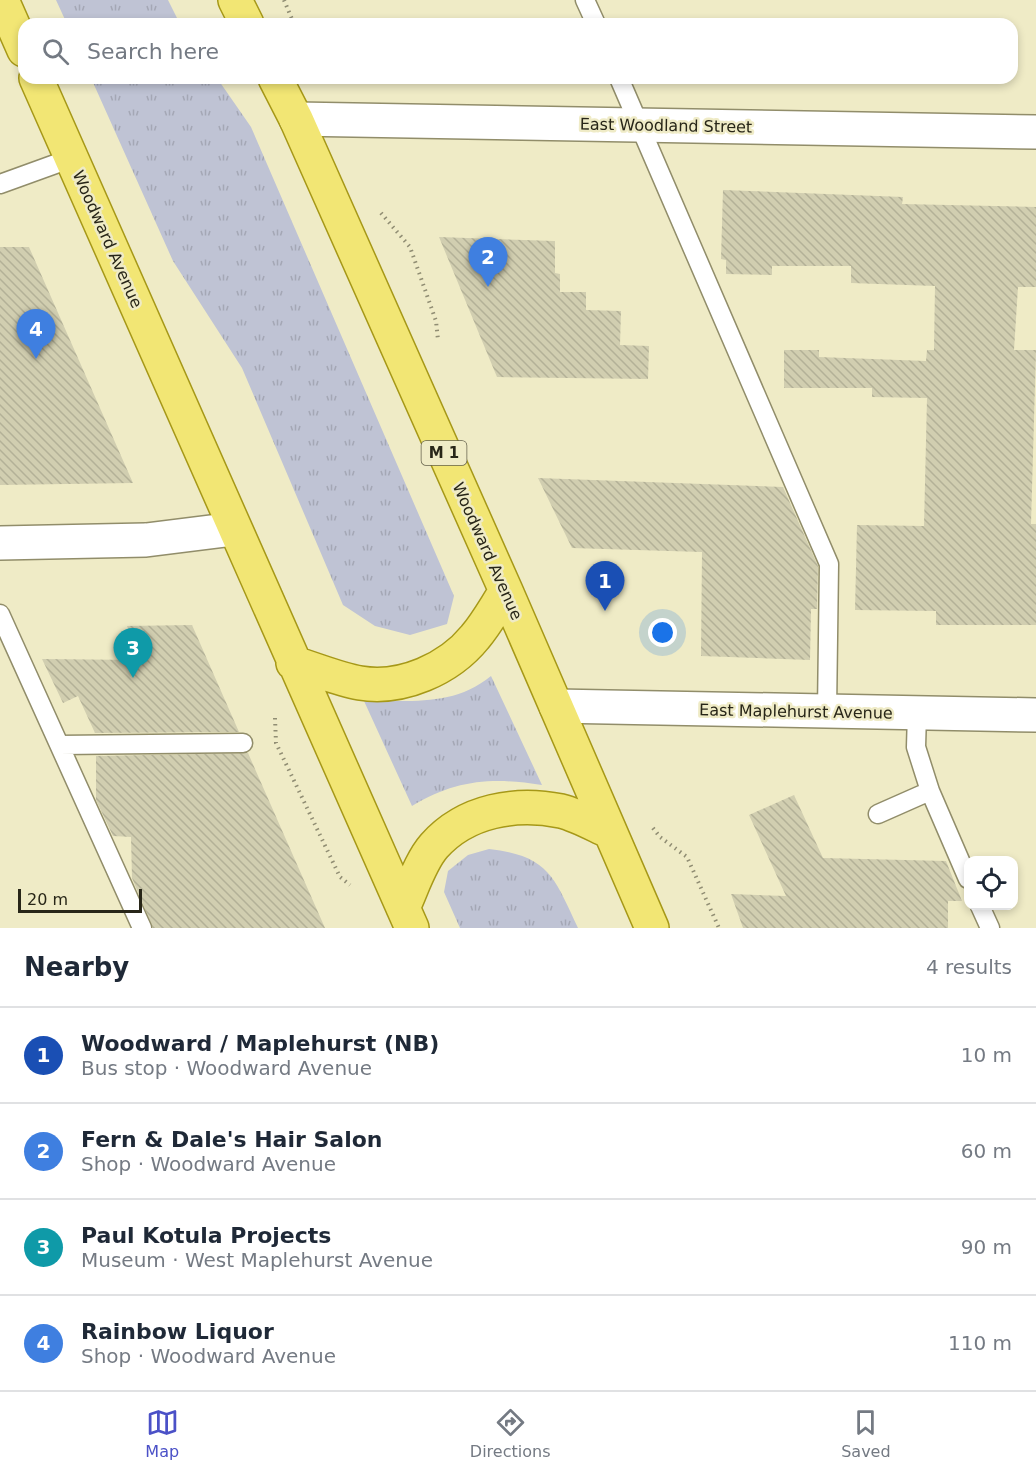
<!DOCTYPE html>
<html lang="en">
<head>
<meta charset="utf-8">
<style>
	body { margin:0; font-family:"DejaVu Sans",sans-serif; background:#f6f6f7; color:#1f2937 }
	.controls { position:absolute; right:18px; bottom:18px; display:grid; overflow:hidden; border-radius:12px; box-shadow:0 3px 9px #0003 }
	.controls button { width:54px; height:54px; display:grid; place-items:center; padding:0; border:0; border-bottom:2px solid #e0e1e3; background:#fff; color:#1f2937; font:30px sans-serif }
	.scale { position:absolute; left:18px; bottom:15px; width:124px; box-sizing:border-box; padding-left:6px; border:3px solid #282618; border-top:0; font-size:16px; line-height:21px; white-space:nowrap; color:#282618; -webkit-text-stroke:4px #efebc6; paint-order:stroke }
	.you { position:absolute; left:663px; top:633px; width:21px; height:21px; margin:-15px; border:4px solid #fff; border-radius:50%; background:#1a73e8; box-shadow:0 0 0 9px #1a73e833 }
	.badge { display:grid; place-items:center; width:39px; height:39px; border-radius:50%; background:#4b51c7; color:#fff; font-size:20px; font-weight:700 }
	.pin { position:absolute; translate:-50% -50px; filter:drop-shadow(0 2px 3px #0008) }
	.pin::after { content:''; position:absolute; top:32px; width:21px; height:18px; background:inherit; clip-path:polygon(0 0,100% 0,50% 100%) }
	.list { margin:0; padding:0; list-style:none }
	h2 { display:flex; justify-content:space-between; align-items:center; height:78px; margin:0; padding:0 24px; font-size:26px }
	h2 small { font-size:20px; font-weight:400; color:#747a83 }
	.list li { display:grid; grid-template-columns:39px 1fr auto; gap:18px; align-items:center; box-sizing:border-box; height:96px; padding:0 24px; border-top:2px solid #e0e1e3 }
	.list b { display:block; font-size:22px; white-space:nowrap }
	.list p { margin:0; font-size:20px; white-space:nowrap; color:#747a83 }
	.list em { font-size:20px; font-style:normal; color:#747a83 }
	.icon { flex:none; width:33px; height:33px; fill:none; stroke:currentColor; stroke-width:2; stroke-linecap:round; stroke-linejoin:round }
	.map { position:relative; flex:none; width:1036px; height:928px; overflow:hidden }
	.search { position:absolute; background:#fff; box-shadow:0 3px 9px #0003; left:18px; right:18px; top:18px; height:66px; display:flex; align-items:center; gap:15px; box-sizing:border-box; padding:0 21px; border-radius:18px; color:#747a83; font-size:22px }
	.sheet { height:462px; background:#fff }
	nav { display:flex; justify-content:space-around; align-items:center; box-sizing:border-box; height:84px; border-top:2px solid #e0e1e3; background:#fff; font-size:16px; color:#747a83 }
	nav a { display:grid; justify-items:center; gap:3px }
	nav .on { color:#4b51c7 }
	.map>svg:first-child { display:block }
</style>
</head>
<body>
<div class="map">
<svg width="1036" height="928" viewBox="0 0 1036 928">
	<defs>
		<pattern id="grass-tufts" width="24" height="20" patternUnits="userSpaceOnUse" patternTransform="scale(1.5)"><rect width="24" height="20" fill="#bfc3d4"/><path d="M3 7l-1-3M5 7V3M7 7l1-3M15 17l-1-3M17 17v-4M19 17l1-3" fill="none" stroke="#a4a7b5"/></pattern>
		<pattern id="building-back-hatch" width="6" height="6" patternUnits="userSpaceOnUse" patternTransform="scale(1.5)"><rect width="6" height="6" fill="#d1ceb0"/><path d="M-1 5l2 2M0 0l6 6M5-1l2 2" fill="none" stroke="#b3b197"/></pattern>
	</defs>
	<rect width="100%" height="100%" fill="#efebc6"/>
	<!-- grass -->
	<path fill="url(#grass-tufts)" d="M 56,0 L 168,0 L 180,24 L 67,24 Z
		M 91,78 L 217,78 L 251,127 L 454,596 L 447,624 L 410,635 L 375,626 L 343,605 L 242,368 L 173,261 Z
		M 491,676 L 542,785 C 492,777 455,780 412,806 L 364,701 C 410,700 453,707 491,676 Z
		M 489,849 C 549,856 554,877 578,928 L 460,928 L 444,892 L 448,871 L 468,855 Z"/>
	<!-- building -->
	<path fill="url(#building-back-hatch)" d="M 723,190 L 903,197 L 902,204 L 1036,207 L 1036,287 L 1018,287 L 1014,350 L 1036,350 L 1031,524 L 1036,524 L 1036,625 L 936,625 L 936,611 L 855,610 L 857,525 L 924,526 L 927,398 L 872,397 L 872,388 L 784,388 L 784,350 L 819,350 L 819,357 L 926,361 L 927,350 L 934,350 L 935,286 L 851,283 L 851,266 L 772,266 L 772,275 L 726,274 L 726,260 L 721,259 Z
		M 439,237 L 555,241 L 555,273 L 560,274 L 560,292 L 586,292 L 586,310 L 621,311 L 620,345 L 649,346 L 648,379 L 497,377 Z
		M 0,247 L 29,247 L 133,483 L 0,485 Z
		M 538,478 L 783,487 L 818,566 L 817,609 L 811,609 L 810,660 L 701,656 L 702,552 L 572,548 Z
		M 192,625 L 239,732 L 95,733 L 78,696 L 63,703 L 42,659 L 140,660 L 127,626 Z
		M 248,753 L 325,928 L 153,928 L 132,878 L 131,837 L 113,836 L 96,800 L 96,756 Z
		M 794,795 L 823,858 L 946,861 L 962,901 L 948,901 L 948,928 L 743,928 L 731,894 L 786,896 L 749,815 Z"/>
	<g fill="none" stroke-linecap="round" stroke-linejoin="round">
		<!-- lane casing -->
		<g stroke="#918d6a" stroke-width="21">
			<path id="lane" d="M 585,0 L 596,24
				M 619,78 L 829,564 L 827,711
				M 0,184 L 72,158
				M 0,614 L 142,928
				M 917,713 L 916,747 L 930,791 L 968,879
				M 60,745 L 243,743
				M 878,814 L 930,791
				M 980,906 L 990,928"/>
		</g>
		<!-- street casing -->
		<g stroke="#918d6a" stroke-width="36">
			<path id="street" d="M 296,119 L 1036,132
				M 0,543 L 146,540 L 234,529
				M 556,706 L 1036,715"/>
		</g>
		<!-- primary casing -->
		<g stroke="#a69818" stroke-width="36">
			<path id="primary" d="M 2,0 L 24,50
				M 235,0 L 247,24
				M 36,78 L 412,928
				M 275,78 L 296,119 L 506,591 L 652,928
				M 293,663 C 315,669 337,679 360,683 C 402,690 449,669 475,637 C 487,623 496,606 506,591
				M 403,908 C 412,889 420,862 434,846 C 466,810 516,802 561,811 C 577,815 593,824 608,831"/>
		</g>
		<!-- path -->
		<path stroke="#908d73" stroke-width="4" stroke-dasharray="1.5 4.5" stroke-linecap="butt" d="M 284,0 L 294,24
			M 381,213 L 410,247 L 436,321 L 438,340
			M 275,718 L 276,743 L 340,877 L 350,885
			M 653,828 L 660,837 L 687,857 L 719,928"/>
		<!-- lane -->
		<use href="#lane" stroke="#fff" stroke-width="18"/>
		<!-- street -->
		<use href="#street" stroke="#fff" stroke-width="33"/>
		<!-- primary -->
		<use href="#primary" stroke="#f2e674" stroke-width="33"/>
	</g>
	<g text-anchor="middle" stroke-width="5" stroke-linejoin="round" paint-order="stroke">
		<!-- shield labels -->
		<rect fill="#efebc6" stroke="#64614c" stroke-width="1.5" x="421.5" y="441" width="45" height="24" rx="4.5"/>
		<g font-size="15" font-weight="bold" fill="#282618">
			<text x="444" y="458">M 1</text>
		</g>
		<!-- street labels -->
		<g font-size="16" fill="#282618" stroke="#efebc6">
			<text transform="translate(666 125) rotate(1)" y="6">East Woodland Street</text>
			<text transform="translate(108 239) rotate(66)" y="6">Woodward Avenue</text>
			<text transform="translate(488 551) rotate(66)" y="6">Woodward Avenue</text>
			<text transform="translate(796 711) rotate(1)" y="6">East Maplehurst Avenue</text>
		</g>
	</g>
</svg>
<div class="controls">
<button><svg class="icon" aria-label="locate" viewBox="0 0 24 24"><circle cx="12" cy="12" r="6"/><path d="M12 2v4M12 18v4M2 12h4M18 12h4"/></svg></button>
</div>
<div class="scale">20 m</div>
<div class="you"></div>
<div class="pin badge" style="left:605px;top:611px;background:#1a4fb4">1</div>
<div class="pin badge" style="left:488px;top:287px;background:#3f7fe0">2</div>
<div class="pin badge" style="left:133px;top:678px;background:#0f9aa8">3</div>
<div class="pin badge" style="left:36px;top:359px;background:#3f7fe0">4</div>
<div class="search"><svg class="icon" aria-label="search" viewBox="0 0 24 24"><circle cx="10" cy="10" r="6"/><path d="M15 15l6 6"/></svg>Search here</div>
</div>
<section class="sheet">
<h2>Nearby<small>4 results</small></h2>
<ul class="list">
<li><span class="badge" style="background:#1a4fb4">1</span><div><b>Woodward / Maplehurst (NB)</b><p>Bus stop · Woodward Avenue</p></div><em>10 m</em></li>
<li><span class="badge" style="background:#3f7fe0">2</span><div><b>Fern &amp; Dale's Hair Salon</b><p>Shop · Woodward Avenue</p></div><em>60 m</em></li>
<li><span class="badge" style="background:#0f9aa8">3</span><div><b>Paul Kotula Projects</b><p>Museum · West Maplehurst Avenue</p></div><em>90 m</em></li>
<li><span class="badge" style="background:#3f7fe0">4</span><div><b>Rainbow Liquor</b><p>Shop · Woodward Avenue</p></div><em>110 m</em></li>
</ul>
</section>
<nav>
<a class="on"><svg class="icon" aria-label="map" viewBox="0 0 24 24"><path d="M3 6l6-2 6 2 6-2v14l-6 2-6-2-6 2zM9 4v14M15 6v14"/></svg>Map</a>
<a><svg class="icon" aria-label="directions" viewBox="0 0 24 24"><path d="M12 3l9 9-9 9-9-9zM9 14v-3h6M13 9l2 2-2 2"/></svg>Directions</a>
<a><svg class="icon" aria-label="saved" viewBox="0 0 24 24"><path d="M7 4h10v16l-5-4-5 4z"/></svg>Saved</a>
</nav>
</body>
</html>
